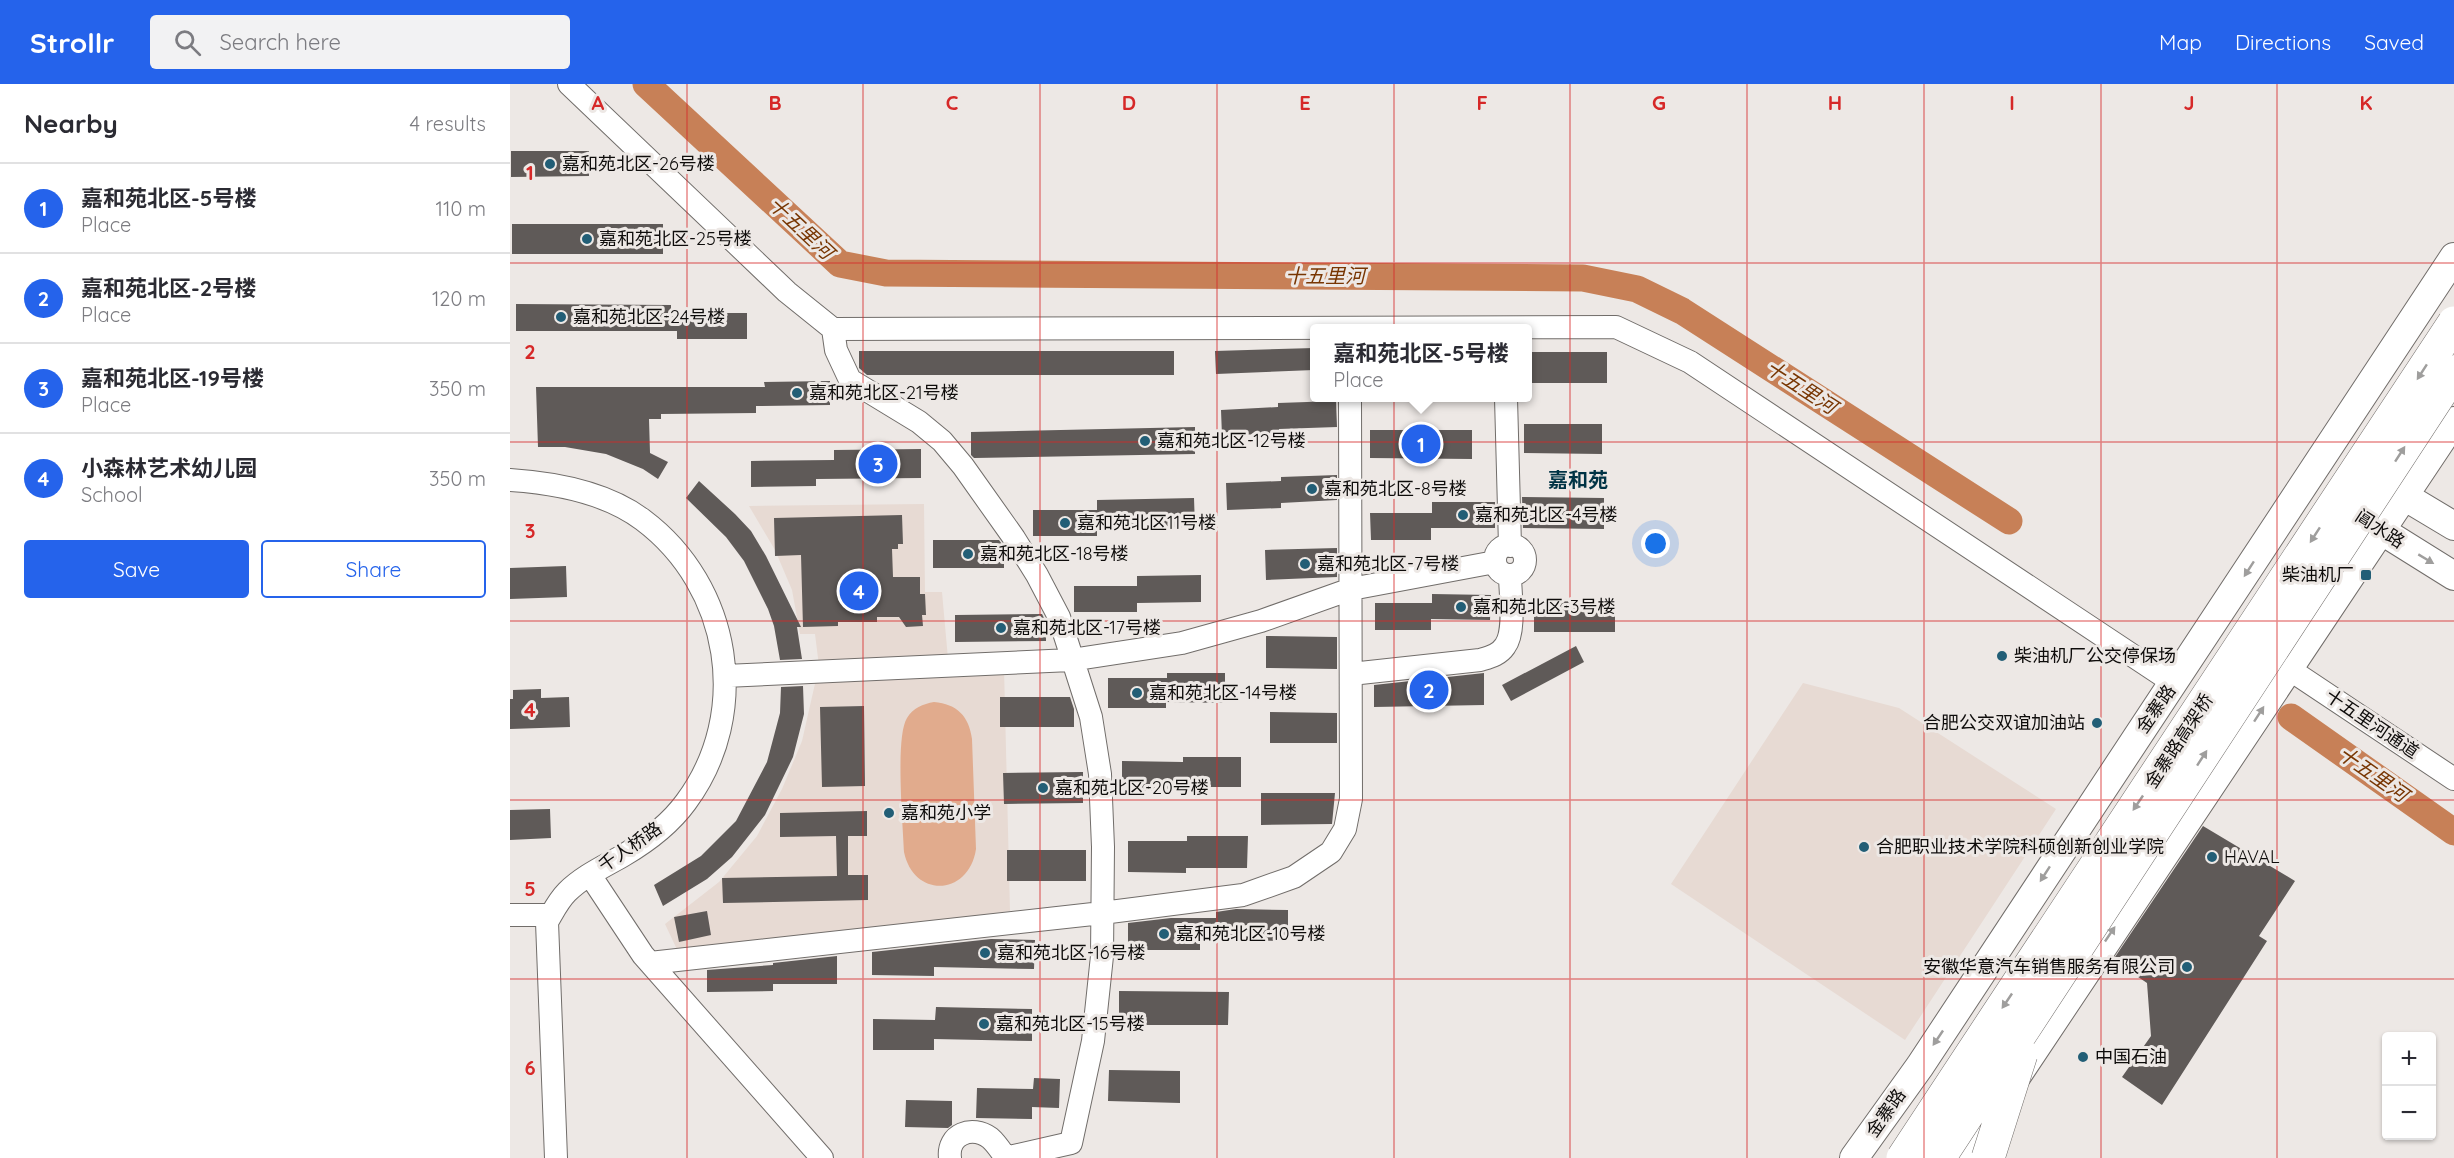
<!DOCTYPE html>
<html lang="en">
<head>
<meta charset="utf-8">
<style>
	body { margin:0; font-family:Quicksand,"Noto Sans SC",sans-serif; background:#f2f2f3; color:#2b2b33 }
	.controls { position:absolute; right:18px; bottom:18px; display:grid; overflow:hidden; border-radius:6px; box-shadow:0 2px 4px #0004 }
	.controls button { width:54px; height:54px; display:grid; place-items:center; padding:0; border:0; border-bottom:2px solid #e1e1e2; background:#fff; color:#2b2b33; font:30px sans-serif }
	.you { position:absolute; left:1146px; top:460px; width:21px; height:21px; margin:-15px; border:4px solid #fff; border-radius:50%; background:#1a73e8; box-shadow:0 0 0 9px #1a73e833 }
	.badge { display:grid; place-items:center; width:39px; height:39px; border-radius:50%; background:#2563eb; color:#fff; font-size:20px; font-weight:700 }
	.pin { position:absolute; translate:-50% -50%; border:3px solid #fff; box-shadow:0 2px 6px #0006 }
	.popup { position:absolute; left:800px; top:240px; width:222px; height:78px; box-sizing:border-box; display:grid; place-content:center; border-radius:6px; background:#fff; filter:drop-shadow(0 2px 4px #0005); font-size:20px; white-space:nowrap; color:#7c7c81 }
	.popup b { font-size:22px; color:#2b2b33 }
	.popup::after { content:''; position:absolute; left:50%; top:100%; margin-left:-12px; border:12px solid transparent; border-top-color:#fff }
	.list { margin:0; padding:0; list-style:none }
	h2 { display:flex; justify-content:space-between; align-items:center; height:78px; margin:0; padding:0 24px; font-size:26px }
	h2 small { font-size:20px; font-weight:400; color:#7c7c81 }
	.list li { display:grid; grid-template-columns:39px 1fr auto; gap:18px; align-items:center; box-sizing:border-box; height:90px; padding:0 24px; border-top:2px solid #e1e1e2 }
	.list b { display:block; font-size:22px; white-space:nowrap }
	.list p { margin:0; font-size:20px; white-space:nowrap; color:#7c7c81 }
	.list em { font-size:20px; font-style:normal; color:#7c7c81 }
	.actions { display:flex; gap:12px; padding:18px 24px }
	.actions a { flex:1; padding:14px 0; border:2px solid #2563eb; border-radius:6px; text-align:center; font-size:21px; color:#2563eb }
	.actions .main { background:#2563eb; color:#fff }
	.icon { flex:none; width:33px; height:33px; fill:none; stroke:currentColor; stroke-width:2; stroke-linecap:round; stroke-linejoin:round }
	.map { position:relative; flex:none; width:1944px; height:1074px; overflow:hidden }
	header { display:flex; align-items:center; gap:36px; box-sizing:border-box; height:84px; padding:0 30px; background:#2563eb; color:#fff }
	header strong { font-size:28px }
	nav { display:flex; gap:33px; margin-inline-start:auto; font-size:21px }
	.search { width:420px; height:54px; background:#f2f2f3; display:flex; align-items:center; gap:15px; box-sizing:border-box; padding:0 21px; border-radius:6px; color:#7c7c81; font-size:22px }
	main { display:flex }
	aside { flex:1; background:#fff }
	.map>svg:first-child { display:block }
</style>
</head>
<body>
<header>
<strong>Strollr</strong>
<div class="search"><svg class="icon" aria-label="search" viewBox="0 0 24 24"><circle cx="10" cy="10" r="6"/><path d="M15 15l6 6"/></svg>Search here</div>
<nav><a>Map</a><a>Directions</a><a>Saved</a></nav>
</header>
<main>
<aside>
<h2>Nearby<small>4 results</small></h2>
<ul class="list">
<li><span class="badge">1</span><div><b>嘉和苑北区-5号楼</b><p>Place</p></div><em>110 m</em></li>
<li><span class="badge">2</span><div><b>嘉和苑北区-2号楼</b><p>Place</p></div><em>120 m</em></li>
<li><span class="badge">3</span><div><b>嘉和苑北区-19号楼</b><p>Place</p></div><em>350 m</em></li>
<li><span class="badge">4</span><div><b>小森林艺术幼儿园</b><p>School</p></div><em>350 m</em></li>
</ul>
<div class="actions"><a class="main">Save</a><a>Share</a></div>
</aside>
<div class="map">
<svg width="1944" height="1074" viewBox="0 0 1944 1074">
	<rect width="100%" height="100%" fill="#ede8e5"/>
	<!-- built -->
	<path fill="#e7dad3" d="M 414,420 L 415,508 L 432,508 L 439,586 L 494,584 L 500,827 L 171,874 L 155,840 L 209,798 L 247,752 L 272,705 L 292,657 L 309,582 L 305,550 L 290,550 L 282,506 L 265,466 L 239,422 Z
		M 1293,599 L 1389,624 L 1546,725 L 1395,956 L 1161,800 Z"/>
	<!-- green -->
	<path fill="#e1ab8d" d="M 424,618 C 447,620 459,632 462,655 L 466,765 C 459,812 404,815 394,768 C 393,741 385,653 397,634 C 403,624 413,620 424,618 Z"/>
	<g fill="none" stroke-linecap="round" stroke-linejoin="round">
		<!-- river -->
		<path stroke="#c78057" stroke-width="27" d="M 136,0 L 330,180 L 376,189 L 1073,194 L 1127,205 L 1172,227 L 1499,437
			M 1781,633 L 1944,748"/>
	</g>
	<!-- building -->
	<path fill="#5f5a58" d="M 1,67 L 79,67 L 79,92 L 1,93 Z
		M 2,140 L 153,140 L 153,170 L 2,170 Z
		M 6,220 L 161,221 L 161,229 L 237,229 L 237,255 L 167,255 L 167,247 L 6,247 Z
		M 804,264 L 804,286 L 706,290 L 705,267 Z
		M 349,267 L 664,267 L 664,291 L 357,291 L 349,284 Z
		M 1017,268 L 1097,268 L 1097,299 L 1017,299 Z
		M 320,297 L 320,321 L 246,322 L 246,329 L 151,330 L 151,335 L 139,335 L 140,369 L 158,378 L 148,395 L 133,385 L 96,370 L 55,363 L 28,363 L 26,303 L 255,303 L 254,298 Z
		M 826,317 L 827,343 L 769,345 L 769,349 L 712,352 L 711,326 L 768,323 L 768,319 Z
		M 1014,340 L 1092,340 L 1092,370 L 1014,369 Z
		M 685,343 L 685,370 L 464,374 L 461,371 L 461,348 Z
		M 860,346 L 962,346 L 962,375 L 860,374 Z
		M 411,365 L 411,394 L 306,395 L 306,402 L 241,403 L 241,377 L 324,376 L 324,366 Z
		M 827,391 L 827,416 L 771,419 L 771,424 L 717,426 L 716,399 L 771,397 L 771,393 Z
		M 189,397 L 225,430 L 241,447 L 256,472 L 291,543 L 287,543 L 292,575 L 270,576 L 264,542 L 258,525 L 234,477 L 216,453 L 176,414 Z
		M 1012,413 L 1094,414 L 1094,445 L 1013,444 Z
		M 684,414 L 685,443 L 587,444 L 587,452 L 523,452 L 523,426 L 587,426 L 587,416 Z
		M 922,418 L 985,418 L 985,444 L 921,444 L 921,456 L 861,456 L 860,429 L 922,429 Z
		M 392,431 L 393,460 L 388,460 L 388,465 L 382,465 L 383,493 L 410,493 L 410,510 L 415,510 L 416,531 L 412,531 L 413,542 L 396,543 L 389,533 L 367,533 L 367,538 L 328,538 L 328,542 L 293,543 L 291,471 L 265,472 L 264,434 Z
		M 423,456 L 489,456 L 494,463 L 494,484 L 423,484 Z
		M 827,464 L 827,493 L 756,496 L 755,466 Z
		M 56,482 L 57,513 L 0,515 L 0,484 Z
		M 691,491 L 691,518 L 627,519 L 627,528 L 564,528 L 564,502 L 627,502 L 627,492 Z
		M 922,510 L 981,511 L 980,536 L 921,535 L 921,546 L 865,546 L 865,519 L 922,519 Z
		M 1024,517 L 1105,518 L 1105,548 L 1024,548 Z
		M 532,530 L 536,538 L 536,557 L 445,558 L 445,531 Z
		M 756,552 L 827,553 L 827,585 L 756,584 Z
		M 1066,562 L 1074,578 L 1001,617 L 992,601 Z
		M 657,589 L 715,589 L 715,619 L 656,618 L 656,624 L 598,624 L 598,594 L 657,594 Z
		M 974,589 L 974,621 L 864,623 L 864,601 Z
		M 293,602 L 294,630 L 283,673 L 255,731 L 222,773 L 197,795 L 153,822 L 144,801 L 191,772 L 226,737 L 257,678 L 270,629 L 271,603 Z
		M 31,605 L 31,614 L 59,613 L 60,643 L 0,645 L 0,615 L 3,615 L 3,606 Z
		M 490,613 L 560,613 L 564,625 L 564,643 L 490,643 Z
		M 354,622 L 355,702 L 312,703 L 310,623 Z
		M 760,628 L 827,629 L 827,659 L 760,659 Z
		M 673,673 L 731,673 L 731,703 L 672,703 L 672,707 L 612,707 L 612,677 L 673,678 Z
		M 573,688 L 573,719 L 494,720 L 493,689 Z
		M 751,709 L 825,709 L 822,740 L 751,741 Z
		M 40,725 L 41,754 L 0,756 L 0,726 Z
		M 357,727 L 357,752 L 338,752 L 338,791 L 358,791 L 358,816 L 213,819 L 212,794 L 327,792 L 326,752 L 270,753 L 270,729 Z
		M 1693,742 L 1785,797 L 1749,852 L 1757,857 L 1652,1021 L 1612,993 L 1641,952 L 1637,899 L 1603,876 Z
		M 677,752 L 738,752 L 737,784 L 676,784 L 676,789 L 618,788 L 618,757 L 677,757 Z
		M 497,766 L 576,766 L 576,797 L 497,797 Z
		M 726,825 L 778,826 L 778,857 L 690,856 L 690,866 L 618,866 L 618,839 L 661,834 L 706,834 L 706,828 Z
		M 197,827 L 201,851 L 169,858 L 164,833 Z
		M 481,855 L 525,856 L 524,885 L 424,883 L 424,892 L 362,891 L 362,868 Z
		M 327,872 L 327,900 L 263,900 L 263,907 L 197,908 L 197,886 L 263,881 L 263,879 Z
		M 609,907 L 719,908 L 718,941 L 609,941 Z
		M 426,923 L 522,925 L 522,957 L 424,955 L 424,966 L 363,966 L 363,935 L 425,936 Z
		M 599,986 L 670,987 L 670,1019 L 598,1017 Z
		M 524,994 L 550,995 L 549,1024 L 522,1023 L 522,1035 L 466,1034 L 467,1004 L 523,1005 Z
		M 396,1016 L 442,1017 L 442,1041 L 438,1044 L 395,1043 Z"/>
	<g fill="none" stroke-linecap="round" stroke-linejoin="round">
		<!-- minor casing -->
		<g stroke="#716d6a" stroke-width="24">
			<path id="minor" d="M 59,0 L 277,208 L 323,245 L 1106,243 L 1180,278 L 1664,599
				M 323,245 L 326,266 L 340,296 L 409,338 L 432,357 L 453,382 L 504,454 L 527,491 L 549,533 L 581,633 L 590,690 L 593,763 L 592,872 L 583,957 L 561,1059 L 495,1074
				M 996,314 L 1000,462
				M 0,396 C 45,399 96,408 133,436 C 221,502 242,629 176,718 C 160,740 136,758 114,771 C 95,782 73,792 57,808 C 48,817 43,828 37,838 L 46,1074
				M985 476a15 15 0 1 1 30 0a15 15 0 1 1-30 0Z
				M 1779,585 L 1944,695
				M 841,590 L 970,576 C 980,573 989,571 995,562 C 1006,547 1000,509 1000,491
				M 215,592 L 561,576 L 672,559 L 751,537 L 841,505 L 985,478
				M 80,791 L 133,871 L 312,1074
				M 0,831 L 41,831
				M 140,879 L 592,829 L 733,811 L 784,793 L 821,768 L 835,745 L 841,715 L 840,314
				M 440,1074 C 437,1050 462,1041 480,1054 C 486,1059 491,1067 496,1074"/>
		</g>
		<!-- major casing -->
		<g stroke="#716d6a" stroke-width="30">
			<path id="major" d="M 1879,403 L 1944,442
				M 1856,437 L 1944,492
				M 1344,1074 L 1410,982 L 1944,173
				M 1452,1074 C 1615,828 1780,583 1944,337"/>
		</g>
		<!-- minor -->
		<use href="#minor" stroke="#fff" stroke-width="22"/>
		<!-- major -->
		<use href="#major" stroke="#fff" stroke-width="28"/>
		<!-- highway-bridge casing -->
		<g stroke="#716d6a" stroke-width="34" stroke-linecap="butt">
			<path id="highway-bridge" d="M 1393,1074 L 1944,239
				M 1429,1074 L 1944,288
				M 1478,1074 L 1511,970"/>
		</g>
		<!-- highway-bridge -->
		<use href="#highway-bridge" stroke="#fff" stroke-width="33"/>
	</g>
	<!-- one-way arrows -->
	<defs><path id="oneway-solid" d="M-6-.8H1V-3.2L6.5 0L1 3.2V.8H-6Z" transform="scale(1.5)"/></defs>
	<g fill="#9f9e9d">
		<use href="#oneway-solid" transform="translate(1912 288) rotate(123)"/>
		<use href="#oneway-solid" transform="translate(1890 370) rotate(-57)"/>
		<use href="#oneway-solid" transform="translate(1805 451) rotate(123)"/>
		<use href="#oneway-solid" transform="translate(1916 475) rotate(31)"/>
		<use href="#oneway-solid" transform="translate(1739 485) rotate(123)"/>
		<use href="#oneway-solid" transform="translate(1749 630) rotate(-57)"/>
		<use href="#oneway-solid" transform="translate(1692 674) rotate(-57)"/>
		<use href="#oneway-solid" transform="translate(1628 719) rotate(124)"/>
		<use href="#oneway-solid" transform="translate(1535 790) rotate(123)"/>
		<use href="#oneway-solid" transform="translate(1600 850) rotate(-56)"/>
		<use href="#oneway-solid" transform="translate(1497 917) rotate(124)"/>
		<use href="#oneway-solid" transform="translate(1428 954) rotate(124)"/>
	</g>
	<!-- grid -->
	<path fill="none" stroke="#d62828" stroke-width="1.5" stroke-opacity="0.55" d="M 177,0 L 177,1074M 353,0 L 353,1074M 530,0 L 530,1074M 707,0 L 707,1074M 884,0 L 884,1074M 1060,0 L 1060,1074M 1237,0 L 1237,1074M 1414,0 L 1414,1074M 1591,0 L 1591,1074M 1767,0 L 1767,1074M 0,179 L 1944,179M 0,358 L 1944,358M 0,537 L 1944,537M 0,716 L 1944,716M 0,895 L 1944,895"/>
	<!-- markers -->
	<g fill="#225e76" stroke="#ede8e5" stroke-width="2">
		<circle cx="40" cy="80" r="6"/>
		<circle cx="77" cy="155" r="6"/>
		<circle cx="51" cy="233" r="6"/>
		<circle cx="287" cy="309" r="6"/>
		<circle cx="635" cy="357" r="6"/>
		<circle cx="802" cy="405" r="6"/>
		<circle cx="953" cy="431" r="6"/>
		<circle cx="555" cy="439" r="6"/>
		<circle cx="458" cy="470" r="6"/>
		<circle cx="795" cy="480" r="6"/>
		<rect x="1850" y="485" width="12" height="12" rx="3"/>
		<circle cx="951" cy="523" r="6"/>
		<circle cx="491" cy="544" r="6"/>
		<circle cx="1492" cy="572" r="6"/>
		<circle cx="627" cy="609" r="6"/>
		<circle cx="1587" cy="639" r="6"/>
		<circle cx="533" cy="704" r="6"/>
		<circle cx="379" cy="729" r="6"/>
		<circle cx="1354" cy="763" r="6"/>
		<circle cx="1702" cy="773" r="6"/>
		<circle cx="654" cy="850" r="6"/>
		<circle cx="475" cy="869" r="6"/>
		<circle cx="1677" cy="883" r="6"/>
		<circle cx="474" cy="940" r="6"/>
		<circle cx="1573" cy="973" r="6"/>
	</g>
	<g text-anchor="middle" stroke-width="6" stroke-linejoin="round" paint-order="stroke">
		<!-- poi labels -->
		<g font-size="18" fill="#0e0c0b" stroke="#ede8e5" text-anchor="start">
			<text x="52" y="86">嘉和苑北区-26号楼</text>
			<text x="89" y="161">嘉和苑北区-25号楼</text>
			<text x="63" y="239">嘉和苑北区-24号楼</text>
			<text x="299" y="315">嘉和苑北区-21号楼</text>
			<text x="647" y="363">嘉和苑北区-12号楼</text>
			<text x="814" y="411">嘉和苑北区-8号楼</text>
			<text x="965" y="437">嘉和苑北区-4号楼</text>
			<text x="567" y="445">嘉和苑北区11号楼</text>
			<text x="470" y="476">嘉和苑北区-18号楼</text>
			<text x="807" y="486">嘉和苑北区-7号楼</text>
			<text x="1844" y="497" text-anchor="end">柴油机厂</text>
			<text x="963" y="529">嘉和苑北区-3号楼</text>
			<text x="503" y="550">嘉和苑北区-17号楼</text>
			<text x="1504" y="578">柴油机厂公交停保场</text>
			<text x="639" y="615">嘉和苑北区-14号楼</text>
			<text x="1575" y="645" text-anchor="end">合肥公交双谊加油站</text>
			<text x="545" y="710">嘉和苑北区-20号楼</text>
			<text x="391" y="735">嘉和苑小学</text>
			<text x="1366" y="769">合肥职业技术学院科硕创新创业学院</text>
			<text x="1714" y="779">HAVAL</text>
			<text x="666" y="856">嘉和苑北区-10号楼</text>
			<text x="487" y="875">嘉和苑北区-16号楼</text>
			<text x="1665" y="889" text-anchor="end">安徽华意汽车销售服务有限公司</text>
			<text x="486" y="946">嘉和苑北区-15号楼</text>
			<text x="1585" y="979">中国石油</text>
		</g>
		<!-- street labels -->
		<g font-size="18" fill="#0e0c0b" stroke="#ede8e5">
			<text transform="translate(1870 445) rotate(33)" y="6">阊水路</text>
			<text transform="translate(1646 625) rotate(-55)" y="6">金寨路</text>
			<text transform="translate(1862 640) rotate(34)" y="6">十五里河通道</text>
			<text transform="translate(1669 657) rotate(-57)" y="6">金寨路高架桥</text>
			<text transform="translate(120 763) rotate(-35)" y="6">千人桥路</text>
			<text transform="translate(1376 1029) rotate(-55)" y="6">金寨路</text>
		</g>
		<!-- water labels -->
		<g font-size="20" font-style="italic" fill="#783603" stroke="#ede8e5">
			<text transform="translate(291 144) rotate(43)" y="7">十五里河</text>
			<text x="815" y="199">十五里河</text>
			<text transform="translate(1291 303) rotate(33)" y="7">十五里河</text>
			<text transform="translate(1863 690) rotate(35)" y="7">十五里河</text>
		</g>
		<!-- neighbourhood labels -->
		<g font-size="20" font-weight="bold" fill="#003345" stroke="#ede8e5">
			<text x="1068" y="403">嘉和苑</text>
		</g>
	</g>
	<g font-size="20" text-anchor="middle" font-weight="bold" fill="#d62828" stroke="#ede8e5" stroke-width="6" stroke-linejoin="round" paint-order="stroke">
		<text x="88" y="26">A</text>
		<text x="265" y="26">B</text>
		<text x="442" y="26">C</text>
		<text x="619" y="26">D</text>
		<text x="795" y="26">E</text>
		<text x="972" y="26">F</text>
		<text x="1149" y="26">G</text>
		<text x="1325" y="26">H</text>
		<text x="1502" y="26">I</text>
		<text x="1679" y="26">J</text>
		<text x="1856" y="26">K</text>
		<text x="20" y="96">1</text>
		<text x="20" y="275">2</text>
		<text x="20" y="454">3</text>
		<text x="20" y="633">4</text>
		<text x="20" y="812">5</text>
		<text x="20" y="991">6</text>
	</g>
</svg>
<div class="controls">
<button>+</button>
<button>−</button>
</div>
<div class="you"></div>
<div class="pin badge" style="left:911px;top:360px">1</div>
<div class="popup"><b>嘉和苑北区-5号楼</b>Place</div>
<div class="pin badge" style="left:919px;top:606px">2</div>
<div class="pin badge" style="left:368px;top:380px">3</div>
<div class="pin badge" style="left:349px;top:507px">4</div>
</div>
</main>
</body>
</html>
